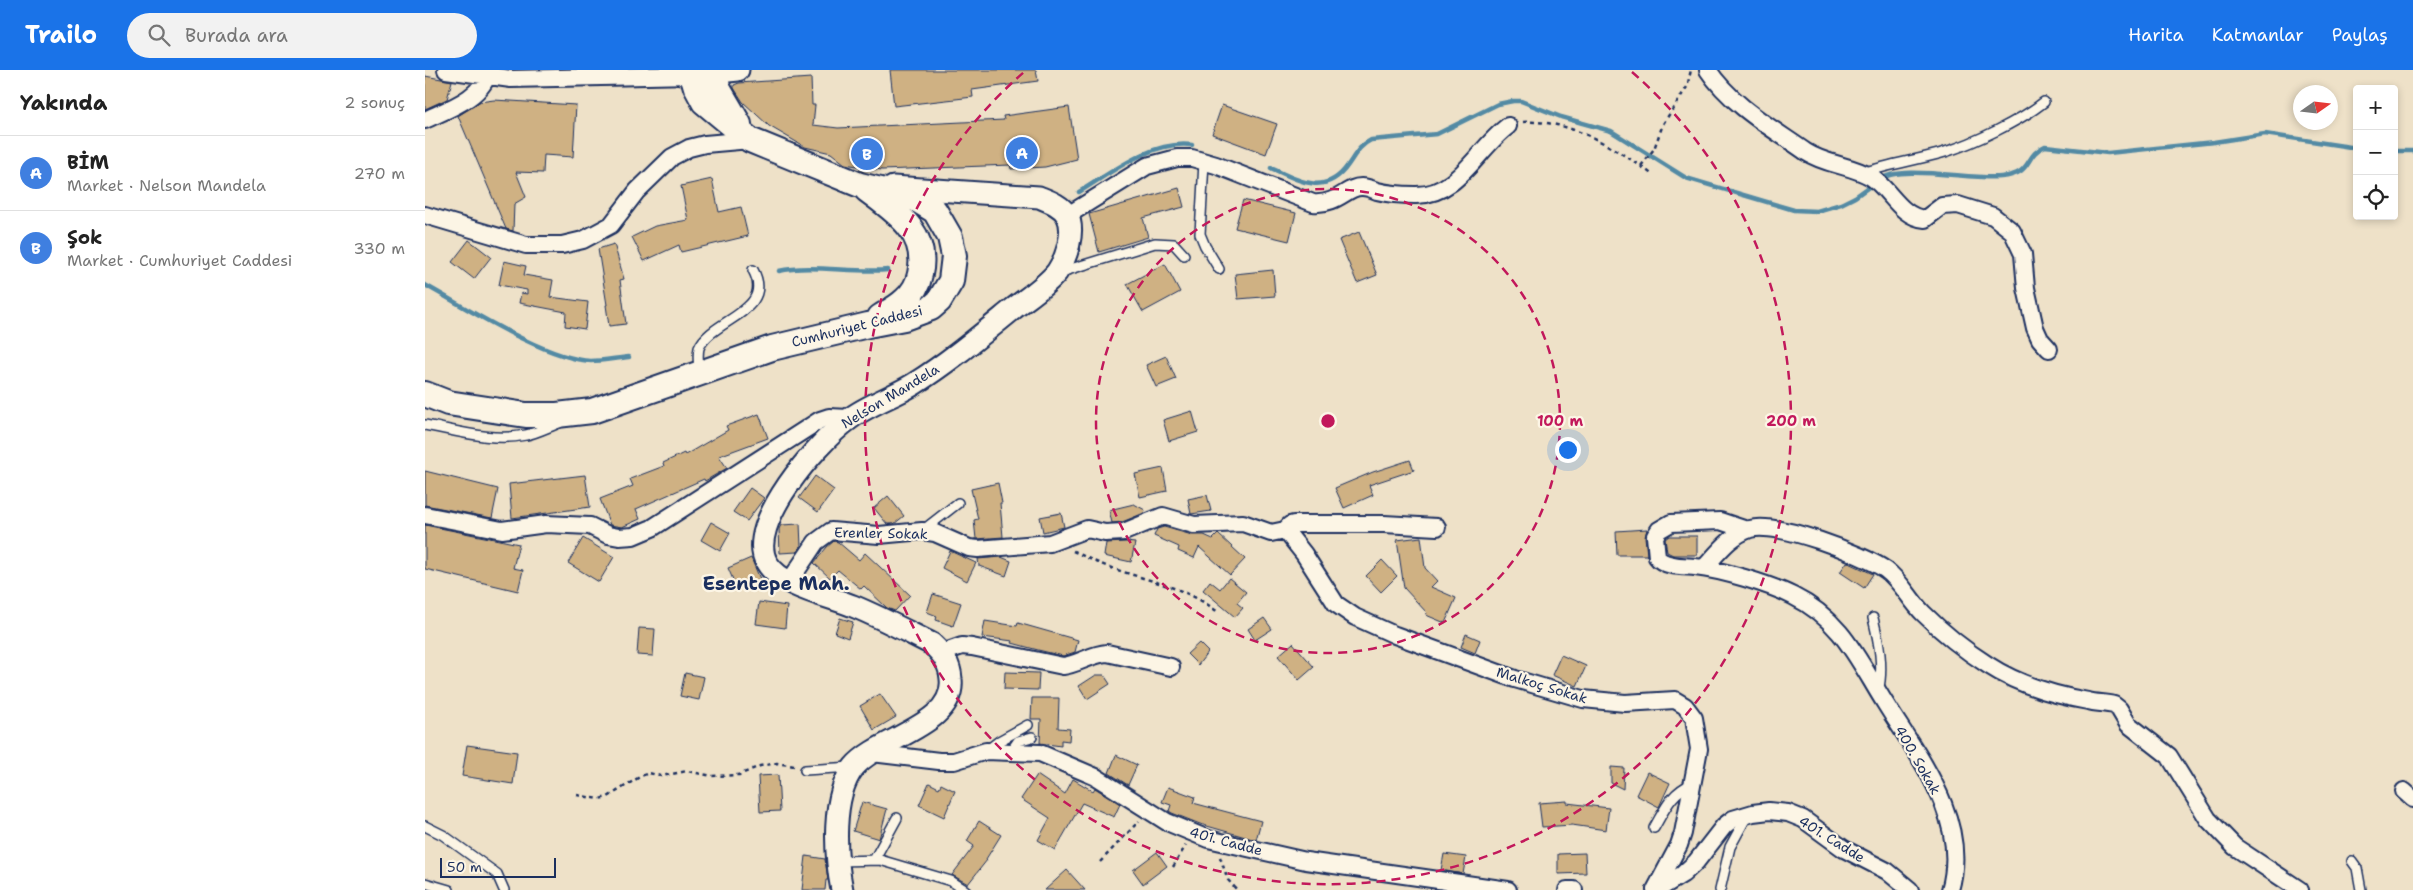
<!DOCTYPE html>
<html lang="tr">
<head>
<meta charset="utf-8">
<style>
	body { margin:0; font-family:"Shantell Sans",sans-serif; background:#f2f2f2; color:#222 }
	.controls { position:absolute; right:15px; top:15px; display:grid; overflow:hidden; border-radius:5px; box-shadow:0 2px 8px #0003 }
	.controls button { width:45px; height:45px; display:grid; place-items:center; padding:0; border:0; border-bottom:1px solid #e0e0e0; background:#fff; color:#222; font:25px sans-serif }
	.compass { position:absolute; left:1868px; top:15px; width:45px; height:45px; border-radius:50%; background:#fff; box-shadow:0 2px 8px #0003; rotate:76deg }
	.scale { position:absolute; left:15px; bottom:12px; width:116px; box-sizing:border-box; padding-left:5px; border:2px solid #1b2f5e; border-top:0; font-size:14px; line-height:18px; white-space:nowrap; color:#1b2f5e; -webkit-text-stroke:4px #fcf5e5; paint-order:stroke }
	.you { position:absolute; left:1142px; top:379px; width:18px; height:18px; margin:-12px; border:4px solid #fff; border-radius:50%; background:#1a73e8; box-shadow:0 0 0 8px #1a73e833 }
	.badge { display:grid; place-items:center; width:32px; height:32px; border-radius:50%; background:#1a73e8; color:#fff; font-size:16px; font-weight:700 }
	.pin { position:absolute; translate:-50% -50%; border:2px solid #fff; box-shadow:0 1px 5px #0006 }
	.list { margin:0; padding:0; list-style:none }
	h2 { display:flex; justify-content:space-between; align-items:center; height:65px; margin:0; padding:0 20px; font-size:21px }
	h2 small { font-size:16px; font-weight:400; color:#767676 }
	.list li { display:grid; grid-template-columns:32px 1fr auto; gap:15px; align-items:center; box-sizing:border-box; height:75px; padding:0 20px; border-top:1px solid #e0e0e0 }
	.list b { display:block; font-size:19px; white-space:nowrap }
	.list p { margin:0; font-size:16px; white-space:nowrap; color:#767676 }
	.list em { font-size:16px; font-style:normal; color:#767676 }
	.icon { flex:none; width:28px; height:28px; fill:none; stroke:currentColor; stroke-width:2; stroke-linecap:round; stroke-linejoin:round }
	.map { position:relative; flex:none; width:1988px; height:820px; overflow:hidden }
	header { display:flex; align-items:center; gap:30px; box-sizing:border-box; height:70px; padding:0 25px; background:#1a73e8; color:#fff }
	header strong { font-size:24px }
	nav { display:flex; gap:28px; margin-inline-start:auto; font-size:18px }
	.search { width:350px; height:45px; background:#f2f2f2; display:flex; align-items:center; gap:12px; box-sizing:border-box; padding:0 18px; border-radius:28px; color:#767676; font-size:19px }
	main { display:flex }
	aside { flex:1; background:#fff }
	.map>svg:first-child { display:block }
</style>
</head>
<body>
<header>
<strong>Trailo</strong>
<div class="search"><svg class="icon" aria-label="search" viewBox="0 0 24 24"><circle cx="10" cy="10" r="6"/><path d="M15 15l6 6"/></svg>Burada ara</div>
<nav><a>Harita</a><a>Katmanlar</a><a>Paylaş</a></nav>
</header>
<main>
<aside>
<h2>Yakında<small>2 sonuç</small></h2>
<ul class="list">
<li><span class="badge" style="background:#3f7fe0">A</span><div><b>BİM</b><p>Market · Nelson Mandela</p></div><em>270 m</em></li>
<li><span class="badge" style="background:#3f7fe0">B</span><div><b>Şok</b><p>Market · Cumhuriyet Caddesi</p></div><em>330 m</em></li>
</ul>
</aside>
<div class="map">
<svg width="1988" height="820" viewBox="0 0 1988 820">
	<rect width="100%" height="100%" fill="#eee1c8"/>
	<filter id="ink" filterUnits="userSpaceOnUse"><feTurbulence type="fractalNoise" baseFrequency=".02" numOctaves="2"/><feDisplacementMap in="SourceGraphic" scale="10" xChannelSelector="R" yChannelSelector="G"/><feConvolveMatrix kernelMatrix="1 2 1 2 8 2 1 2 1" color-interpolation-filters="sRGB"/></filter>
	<g filter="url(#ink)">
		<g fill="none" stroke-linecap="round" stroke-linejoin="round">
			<!-- stream -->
			<path stroke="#538aa4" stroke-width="4.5" d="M 1969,81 L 1988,81
				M 846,98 C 874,111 901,127 923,95 C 930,85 935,75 946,70 L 1012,64 L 1073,34 L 1088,31 L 1096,31 L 1136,47 L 1186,61 L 1261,108 L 1369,140 L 1392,141 L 1416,134 L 1430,127 L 1448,114
				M 1454,110 C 1475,94 1546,110 1576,107 C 1609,104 1598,86 1620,76 L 1683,83 L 1789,72 L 1840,64 L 1932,78
				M 654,122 C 687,102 727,70 767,75
				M 354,201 C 386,194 428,203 463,200
				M 0,215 C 42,238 120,289 166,291 C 178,291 192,288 204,287"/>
		</g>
		<!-- building -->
		<path fill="#cfb183" stroke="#1b2f5e" d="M 465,0 L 611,0 L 613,11 L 547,20 L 548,27 L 469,36 Z
			M 0,6 L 27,11 L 22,29 L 0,39 Z
			M 386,8 L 387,35 L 390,35 L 388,55 L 413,58 L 579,50 L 578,46 L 644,37 L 652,89 L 620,97 L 586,99 L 585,95 L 457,100 L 420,94 L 406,83 L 380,77 L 344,56 L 318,32 L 309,18 L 309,15 L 314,13 Z
			M 69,30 L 151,35 L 148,87 L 119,85 L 118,103 L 91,102 L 101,127 L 89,134 L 88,161 L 81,159 L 33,46 L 54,32 Z
			M 797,35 L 852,54 L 841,84 L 787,64 Z
			M 287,109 L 294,142 L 316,137 L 323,166 L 256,182 L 254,175 L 219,191 L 207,167 L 230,156 L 263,150 L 256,116 Z
			M 754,118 L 759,137 L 718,148 L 723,167 L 674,182 L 664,144 Z
			M 818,130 L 871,143 L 864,171 L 810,158 Z
			M 934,162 L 952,205 L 932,213 L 914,170 Z
			M 44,170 L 66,187 L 49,209 L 27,192 Z
			M 189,174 L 199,209 L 195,210 L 201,254 L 184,256 L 181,235 L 182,235 L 173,179 Z
			M 79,191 L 101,196 L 99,205 L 128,210 L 125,227 L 163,232 L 160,259 L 140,256 L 141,242 L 94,233 L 96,223 L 102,224 L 102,220 L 74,215 Z
			M 740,194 L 755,222 L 718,242 L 702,214 Z
			M 848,200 L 850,226 L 813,229 L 810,204 Z
			M 741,286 L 751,309 L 731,317 L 721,295 Z
			M 767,341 L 773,362 L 744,371 L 738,350 Z
			M 334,344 L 343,368 L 294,386 L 302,398 L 280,411 L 279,409 L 211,439 L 215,449 L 197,457 L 185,455 L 175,429 L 208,416 L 205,409 L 239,396 L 238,393 L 259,383 L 260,385 L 303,360 L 301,356 Z
			M 985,390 L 989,400 L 944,415 L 948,425 L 919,438 L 910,418 L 948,402 Z
			M 738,398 L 742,421 L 715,427 L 710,404 Z
			M 0,401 L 73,419 L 67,448 L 0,435 Z
			M 160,405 L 165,437 L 87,448 L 84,414 Z
			M 390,406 L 409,420 L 393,442 L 374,428 Z
			M 573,413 L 577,433 L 575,433 L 578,467 L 551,469 L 549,450 L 553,449 L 546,419 Z
			M 325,418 L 339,428 L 322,451 L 308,442 Z
			M 782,425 L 786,441 L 766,444 L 763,429 Z
			M 463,426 L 479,446 L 469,454 L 462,454 L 449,438 Z
			M 709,434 L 720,440 L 719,443 L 697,452 L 687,453 L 684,440 Z
			M 636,443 L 639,457 L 618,462 L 615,447 Z
			M 286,452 L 305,463 L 295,481 L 276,470 Z
			M 375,454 L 376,476 L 372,482 L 355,483 L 354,459 L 356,455 Z
			M 0,455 L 94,474 L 88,498 L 98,500 L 93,521 L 0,499 Z
			M 739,457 L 767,465 L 779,465 L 788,469 L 793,464 L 820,489 L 805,505 L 774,477 L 769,488 L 753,481 L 754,477 L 729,466 L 732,459 Z
			M 1222,459 L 1220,467 L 1222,485 L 1192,485 L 1191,461 Z
			M 1244,466 L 1272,466 L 1272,485 L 1248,485 L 1242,482 L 1240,469 Z
			M 996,467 L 1000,498 L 1012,511 L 1006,517 L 1031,528 L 1020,553 L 1001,545 L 1002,543 L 979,518 L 972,470 Z
			M 158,468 L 189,487 L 174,512 L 143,493 Z
			M 409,471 L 413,472 L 434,490 L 440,483 L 485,525 L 470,541 L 462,538 L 439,516 L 436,519 L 413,500 L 405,508 L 389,493 L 402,477 Z
			M 701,472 L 710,473 L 706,492 L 679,486 L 681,473 Z
			M 525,481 L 551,493 L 542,511 L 517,498 Z
			M 576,487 L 586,491 L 581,506 L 554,496 L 553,489 Z
			M 326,488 L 335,509 L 312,519 L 303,498 Z
			M 957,490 L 972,506 L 956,522 L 941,506 Z
			M 1422,492 L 1448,504 L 1439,518 L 1415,502 Z
			M 804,508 L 821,522 L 812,533 L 818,538 L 810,547 L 778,520 L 785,511 L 795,519 Z
			M 508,524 L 536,533 L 528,556 L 511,550 L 512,546 L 502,542 Z
			M 334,532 L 362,536 L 360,558 L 331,554 Z
			M 415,548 L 428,552 L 423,568 L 410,563 Z
			M 839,548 L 847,559 L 830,570 L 823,559 Z
			M 560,551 L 592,556 L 593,553 L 653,570 L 650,582 L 638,586 L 613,580 L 587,573 L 588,571 L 557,567 Z
			M 214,558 L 230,559 L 228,586 L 212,585 Z
			M 1041,564 L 1055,570 L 1050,583 L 1036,577 Z
			M 774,573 L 783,582 L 773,595 L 762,584 Z
			M 868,573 L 889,597 L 874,610 L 853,586 Z
			M 1136,585 L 1161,596 L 1152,616 L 1127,605 Z
			M 580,602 L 614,603 L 613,620 L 579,619 Z
			M 260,603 L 279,607 L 274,630 L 255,626 Z
			M 671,605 L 679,605 L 685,614 L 662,629 L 654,616 Z
			M 455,624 L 471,647 L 449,660 L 435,636 Z
			M 607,628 L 634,628 L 633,658 L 645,659 L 644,671 L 636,670 L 636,676 L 615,673 L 616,649 L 606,649 Z
			M 42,675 L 92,682 L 88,714 L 37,706 Z
			M 691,685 L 712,695 L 703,715 L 684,703 Z
			M 1186,697 L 1199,698 L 1198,719 L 1186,713 Z
			M 1222,702 L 1245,713 L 1234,737 L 1211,725 Z
			M 353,705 L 355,741 L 335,742 L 333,706 Z
			M 612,705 L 640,724 L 648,709 L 668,721 L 670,718 L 695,734 L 689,747 L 657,733 L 630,780 L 613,770 L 625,748 L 596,729 Z
			M 504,713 L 514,718 L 516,714 L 530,721 L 519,747 L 494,735 Z
			M 743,717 L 770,727 L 768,733 L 836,751 L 831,770 L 775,754 L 747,743 L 744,741 L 746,735 L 737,732 Z
			M 1142,731 L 1142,733 L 1184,738 L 1181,760 L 1147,755 L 1117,757 L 1114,733 Z
			M 437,732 L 462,739 L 454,769 L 428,761 Z
			M 554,751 L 576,765 L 561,789 L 562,790 L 543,814 L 527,805 L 549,776 L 542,771 Z
			M 732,782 L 742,796 L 718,814 L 708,800 Z
			M 1160,783 L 1161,803 L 1133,804 L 1133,784 Z
			M 1019,784 L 1041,787 L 1038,804 L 1016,800 Z
			M 381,786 L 400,789 L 403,810 L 401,810 L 400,820 L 377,820 Z
			M 642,800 L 660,820 L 620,820 Z"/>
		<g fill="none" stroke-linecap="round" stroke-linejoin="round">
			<!-- service casing -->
			<g stroke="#1b2f5e" stroke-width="12">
				<path id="service" d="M 779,92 L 775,164 L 780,176 L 794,199
					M 1438,103 C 1465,94 1493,90 1520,82 C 1549,73 1595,51 1619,32
					M 636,202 L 730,173 L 749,174 L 759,185
					M 274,302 C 274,294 272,286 274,278 C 286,249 351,242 328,200
					M 0,355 C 32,361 68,372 101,365 C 112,363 123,357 134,353
					M 497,461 L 533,433
					M 1448,548 C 1454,572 1459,598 1453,622
					M 561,681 L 574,671 L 603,655
					M 586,681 L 593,671 L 607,667
					M 380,700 L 427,697
					M 0,756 L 18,765 L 72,804 L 79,820
					M 1229,758 C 1241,737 1246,723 1268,713
					M 449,790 L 472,748
					M 414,791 L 455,790 L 526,811 L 540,820
					M 1927,791 L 1932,798 L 1936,820
					M 0,813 L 24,820
					M 1295,820 L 1305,777 L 1322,746"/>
			</g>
			<!-- minor casing -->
			<g stroke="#1b2f5e" stroke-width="20">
				<path id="minor" d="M 21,0 L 86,9 L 267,5
					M 1283,0 C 1306,35 1347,58 1381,82 C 1401,95 1426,95 1446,107 C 1465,119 1475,147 1500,149 L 1517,136 L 1533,135 L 1568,146 L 1587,161 L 1598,184 L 1601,218 L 1610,258 L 1615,269 L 1624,279
					M 0,50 C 23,39 58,28 64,0
					M 0,145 L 101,175 L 137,175 L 158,170 L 186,155 L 212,121 L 247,87 L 264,78 L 280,74 L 325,70
					M 643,145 L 722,96 L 752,88 L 767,88 L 791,95 L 888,133 C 913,135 922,116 937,117 C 942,117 947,119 952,121 C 964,124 978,125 990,125 C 1033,126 1052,79 1083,56
					M 0,445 L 77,460 L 121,454 L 165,456 L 183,465 L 194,467 L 208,466 L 227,458 L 395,350 L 404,347 L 424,348
					M 860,460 L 879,484 L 911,534 L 930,547 L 970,565 L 1090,609 L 1158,629 L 1200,633 L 1250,630 L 1260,636 L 1269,648 L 1274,679 L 1258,763 L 1254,775 L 1230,820
					M 1322,460 L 1295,451 L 1246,453 L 1234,460 L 1230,466 L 1232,487 C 1239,497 1259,496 1270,497 C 1297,500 1344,514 1368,526 C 1417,550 1433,590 1460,633 C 1494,688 1545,751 1525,820
					M 1279,498 C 1292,484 1306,465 1325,459 C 1352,451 1438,484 1461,500 C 1476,511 1485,530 1498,543 C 1517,562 1541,581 1563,595 C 1592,614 1629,625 1663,631 C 1671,633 1680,633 1689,635 L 1694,639 L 1703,654 L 1744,686 L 1783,749 L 1810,777 L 1875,820
					M 364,512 L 391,472 L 406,461 L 454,465 L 497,461 L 510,463 L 544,478 L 553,479 L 625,473 L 662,459 L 680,463 L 699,462 L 738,446 L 769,455 L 818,453 L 846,463 L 860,460 L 865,455 L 869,454 L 959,454 L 1012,457
					M 517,583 L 537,576 L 547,577 L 638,596 C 654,594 666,584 682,583 L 746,597
					M 447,683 L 514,691 L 529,691 L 561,681 L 615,683 L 671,707 L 742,752 L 783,769 L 881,791 L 1083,820
					M 1979,721 L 1988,729
					M 1142,820 L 1149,820
					M 1232,820 L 1258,804 L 1271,792 L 1299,756 L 1308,749 L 1328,743 L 1344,741 L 1363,743 L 1378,749 L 1419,779 L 1462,801 L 1485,820"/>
			</g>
			<!-- tertiary casing -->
			<g stroke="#1b2f5e" stroke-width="25">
				<path id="tertiary" d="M 274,4 L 313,0
					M 417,820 C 410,785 406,726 429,697 C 454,667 531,656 526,609 C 525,594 518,584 507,574 C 481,561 455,547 428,536 C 404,526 356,517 342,493 C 319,455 394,371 423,350 C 442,335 468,327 489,314 C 524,292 556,265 588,239 C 602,228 621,216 632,202 C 641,189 651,161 642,145 C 636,135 624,131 614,127 L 468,117"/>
			</g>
			<!-- secondary casing -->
			<g stroke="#1b2f5e" stroke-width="28">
				<path id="secondary" d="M 290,0 L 293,18 L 314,54
					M 442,120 C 471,142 504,163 495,204 C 493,215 488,223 480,230 C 473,237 463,242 455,247
					M 0,324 L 23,333 L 101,345 L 132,345 L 167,341 L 347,278 L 443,255 L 479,248 L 506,238 L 514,231 L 526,211 L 529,186 L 525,167 L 510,141 L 489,128 L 435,115 L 325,70 L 279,32 L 271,17 L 266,0"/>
			</g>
			<!-- path -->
			<path stroke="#1b2f5e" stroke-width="2.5" stroke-dasharray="4 4" stroke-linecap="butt" d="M 1098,52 C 1145,49 1191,78 1228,105
				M 1216,96 L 1229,79 L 1238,54 L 1262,17 L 1266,0
				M 648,481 C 657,485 666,490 676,494 C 716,510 760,515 794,543
				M 152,725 L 174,729 L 183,727 L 216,706 L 224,703 L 236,706 L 262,701 L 287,706 L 314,705 L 335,696 L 352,693 L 369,696
				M 795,787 L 803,810 L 812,820
				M 675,792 L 714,751
				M 748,797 L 761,775"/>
			<!-- service -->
			<use href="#service" stroke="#fcf5e5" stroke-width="9"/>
			<!-- minor -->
			<use href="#minor" stroke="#fcf5e5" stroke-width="16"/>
			<!-- tertiary -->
			<use href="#tertiary" stroke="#fcf5e5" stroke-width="21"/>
			<!-- secondary -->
			<use href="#secondary" stroke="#fcf5e5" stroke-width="24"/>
		</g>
	</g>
	<!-- distance rings -->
	<g fill="none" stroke="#c2185b" stroke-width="2.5" stroke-dasharray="9 6">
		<circle cx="903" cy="351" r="232"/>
		<path d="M1207 2A463 463 0 1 1 599 2"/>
	</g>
	<g text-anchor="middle" stroke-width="4.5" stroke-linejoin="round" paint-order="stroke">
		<!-- street labels -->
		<g font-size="14" fill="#1b2f5e" stroke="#fcf5e5">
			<text transform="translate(432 256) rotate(-14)" y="5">Cumhuriyet Caddesi</text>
			<text transform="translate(465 326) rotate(-31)" y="5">Nelson Mandela</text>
			<text transform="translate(456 463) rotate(1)" y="5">Erenler Sokak</text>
			<text transform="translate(1117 615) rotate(17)" y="5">Malkoç Sokak</text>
			<text transform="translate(1493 690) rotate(60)" y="5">400. Sokak</text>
			<text transform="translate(1407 769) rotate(32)" y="5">401. Cadde</text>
			<text transform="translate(801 771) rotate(15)" y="5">401. Cadde</text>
		</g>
		<!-- district labels -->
		<g font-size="19" font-weight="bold" fill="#1b2f5e" stroke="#fcf5e5">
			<text x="351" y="520">Esentepe Mah.</text>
		</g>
	</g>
	<circle cx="903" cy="351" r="8" fill="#c2185b" stroke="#fcf5e5" stroke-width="2.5"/>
	<g font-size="15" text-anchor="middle" font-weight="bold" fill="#c2185b" stroke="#fcf5e5" stroke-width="4.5" stroke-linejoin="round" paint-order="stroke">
		<text x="1135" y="356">100 m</text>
		<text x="1366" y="356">200 m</text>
	</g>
</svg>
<div class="controls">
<button>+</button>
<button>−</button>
<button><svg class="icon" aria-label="locate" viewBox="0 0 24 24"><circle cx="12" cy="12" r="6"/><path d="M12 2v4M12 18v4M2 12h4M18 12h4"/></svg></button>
</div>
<svg class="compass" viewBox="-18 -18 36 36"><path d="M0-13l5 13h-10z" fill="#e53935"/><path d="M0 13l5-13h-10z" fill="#767676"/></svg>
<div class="scale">50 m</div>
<div class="you"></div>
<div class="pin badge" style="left:597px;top:83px;background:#3f7fe0">A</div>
<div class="pin badge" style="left:442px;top:84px;background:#3f7fe0">B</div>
</div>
</main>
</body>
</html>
